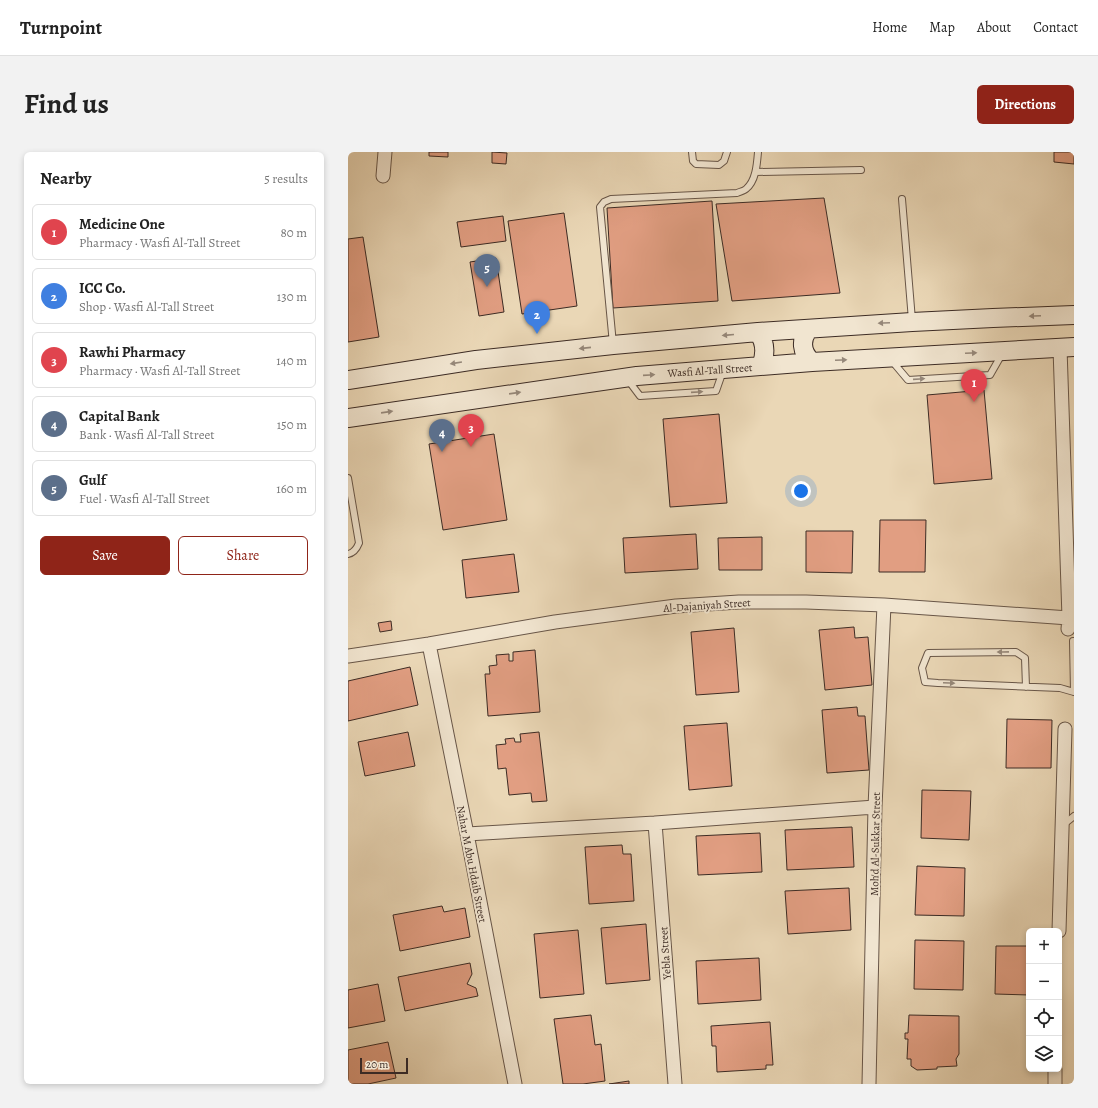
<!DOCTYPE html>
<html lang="en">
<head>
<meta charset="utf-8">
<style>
	body { margin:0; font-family:Alegreya,serif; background:#f2f2f2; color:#222 }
	.controls { position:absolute; right:12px; bottom:12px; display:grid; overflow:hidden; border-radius:6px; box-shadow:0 2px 6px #0003 }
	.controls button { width:36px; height:36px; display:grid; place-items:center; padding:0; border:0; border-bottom:1px solid #e0e0e0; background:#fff; color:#222; font:20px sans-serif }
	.scale { position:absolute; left:12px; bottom:10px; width:48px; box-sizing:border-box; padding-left:4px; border:2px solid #3c2b24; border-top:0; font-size:11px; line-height:14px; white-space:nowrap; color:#3c2b24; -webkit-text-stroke:3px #f1e5d0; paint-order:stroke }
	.you { position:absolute; left:453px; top:339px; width:14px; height:14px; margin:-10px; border:3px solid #fff; border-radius:50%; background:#1a73e8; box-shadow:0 0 0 6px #1a73e833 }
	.badge { display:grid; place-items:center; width:26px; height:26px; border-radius:50%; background:#8f2418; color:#fff; font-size:13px; font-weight:700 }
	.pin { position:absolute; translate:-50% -33px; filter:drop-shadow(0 1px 2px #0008) }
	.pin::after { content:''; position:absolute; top:21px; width:14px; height:12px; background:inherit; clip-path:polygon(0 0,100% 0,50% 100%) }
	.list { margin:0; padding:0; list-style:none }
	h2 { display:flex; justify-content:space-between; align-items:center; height:52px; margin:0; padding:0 16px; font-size:17px }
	h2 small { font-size:13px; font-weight:400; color:#767676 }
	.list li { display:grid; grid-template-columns:26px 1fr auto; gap:12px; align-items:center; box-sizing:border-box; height:56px; margin:0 8px 8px; padding:0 8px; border:1px solid #e0e0e0; border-radius:6px }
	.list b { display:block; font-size:15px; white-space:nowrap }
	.list p { margin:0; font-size:13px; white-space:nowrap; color:#767676 }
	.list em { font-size:13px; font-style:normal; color:#767676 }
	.actions { display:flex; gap:8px; padding:12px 16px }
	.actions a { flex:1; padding:9px 0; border:1px solid #8f2418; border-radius:6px; text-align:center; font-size:14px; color:#8f2418 }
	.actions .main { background:#8f2418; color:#fff }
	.icon { flex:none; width:22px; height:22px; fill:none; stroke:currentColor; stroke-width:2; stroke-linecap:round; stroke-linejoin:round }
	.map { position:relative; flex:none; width:726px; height:932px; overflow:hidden; border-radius:6px }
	header { display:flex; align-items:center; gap:24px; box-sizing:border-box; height:56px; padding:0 20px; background:#fff; border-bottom:1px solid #e0e0e0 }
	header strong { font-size:19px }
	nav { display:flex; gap:22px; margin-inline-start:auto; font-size:14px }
	.intro { display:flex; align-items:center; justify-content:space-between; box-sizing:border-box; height:96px; padding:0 24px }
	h1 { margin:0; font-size:28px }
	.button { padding:10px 18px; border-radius:6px; background:#8f2418; color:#fff; font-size:14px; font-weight:700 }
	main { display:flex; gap:24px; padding:0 24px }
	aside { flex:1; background:#fff; border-radius:6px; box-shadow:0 2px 6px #0003 }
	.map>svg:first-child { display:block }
</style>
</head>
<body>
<header>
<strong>Turnpoint</strong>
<nav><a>Home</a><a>Map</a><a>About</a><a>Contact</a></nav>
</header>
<div class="intro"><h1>Find us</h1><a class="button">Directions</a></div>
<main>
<aside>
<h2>Nearby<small>5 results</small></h2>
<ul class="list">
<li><span class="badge" style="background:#e0444e">1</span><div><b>Medicine One</b><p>Pharmacy · Wasfi Al-Tall Street</p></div><em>80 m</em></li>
<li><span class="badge" style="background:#3f7fe0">2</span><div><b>ICC Co.</b><p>Shop · Wasfi Al-Tall Street</p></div><em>130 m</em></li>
<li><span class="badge" style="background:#e0444e">3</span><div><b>Rawhi Pharmacy</b><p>Pharmacy · Wasfi Al-Tall Street</p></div><em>140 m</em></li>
<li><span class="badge" style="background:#5c6f8a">4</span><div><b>Capital Bank</b><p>Bank · Wasfi Al-Tall Street</p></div><em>150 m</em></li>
<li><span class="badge" style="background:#5c6f8a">5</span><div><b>Gulf</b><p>Fuel · Wasfi Al-Tall Street</p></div><em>160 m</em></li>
</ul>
<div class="actions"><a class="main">Save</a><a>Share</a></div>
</aside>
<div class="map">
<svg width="726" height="932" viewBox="0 0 726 932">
	<rect width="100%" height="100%" fill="#ead7b6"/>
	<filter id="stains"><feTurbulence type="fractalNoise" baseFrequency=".005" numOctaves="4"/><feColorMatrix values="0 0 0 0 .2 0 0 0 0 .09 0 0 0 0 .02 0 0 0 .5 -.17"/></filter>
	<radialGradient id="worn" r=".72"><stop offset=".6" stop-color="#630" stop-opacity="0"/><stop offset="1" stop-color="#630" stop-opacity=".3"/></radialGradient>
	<!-- building -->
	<path fill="#e19e82" stroke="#3c2b24" d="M 81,0 L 100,0 L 100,5 L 81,4 Z
		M 144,0 L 159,1 L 158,12 L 144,11 Z
		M 706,0 L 726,0 L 726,12 L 706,10 Z
		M 476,46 L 492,141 L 384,149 L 368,52 Z
		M 364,49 L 370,149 L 265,156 L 259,56 Z
		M 216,61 L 229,154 L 174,162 L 160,69 Z
		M 155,64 L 158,89 L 113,95 L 109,70 Z
		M 15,85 L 31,185 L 0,190 L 0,87 Z
		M 148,106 L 156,160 L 131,164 L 122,110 Z
		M 636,238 L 644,327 L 586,332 L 579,243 Z
		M 371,262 L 379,351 L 322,355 L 315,267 Z
		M 146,282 L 159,368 L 95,378 L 81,292 Z
		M 532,368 L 578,368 L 577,420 L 531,420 Z
		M 458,379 L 505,379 L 504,421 L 458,420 Z
		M 348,382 L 350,417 L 277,421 L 275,386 Z
		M 414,385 L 414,418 L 371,418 L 370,386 Z
		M 166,402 L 171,440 L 118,446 L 114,408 Z
		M 43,469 L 44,478 L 32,480 L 30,471 Z
		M 506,475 L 507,486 L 520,485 L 524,533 L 477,538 L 471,478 Z
		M 386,476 L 391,540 L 348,543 L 343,480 Z
		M 187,498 L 192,560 L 140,564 L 137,522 L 142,522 L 141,514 L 149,513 L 148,503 L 161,502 L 161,509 L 165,509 L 165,500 Z
		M 62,515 L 70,553 L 0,569 L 0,529 Z
		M 509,555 L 510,564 L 517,564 L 521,618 L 479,621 L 474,558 Z
		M 659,567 L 704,568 L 703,616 L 658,616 Z
		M 379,571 L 384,634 L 341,638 L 336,574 Z
		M 60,580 L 67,614 L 17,624 L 10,590 Z
		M 191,580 L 199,649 L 184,650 L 183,641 L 161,643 L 158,616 L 150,617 L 148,593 L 158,592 L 157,587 L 166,586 L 167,590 L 173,590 L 172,582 Z
		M 574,638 L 623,639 L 621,688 L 573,686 Z
		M 504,675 L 506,715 L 439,718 L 437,678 Z
		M 412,681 L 414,720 L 350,723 L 348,684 Z
		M 274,693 L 275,702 L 283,702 L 286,749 L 241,752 L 237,695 Z
		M 569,714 L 617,716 L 616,764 L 567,763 Z
		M 501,736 L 503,778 L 440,782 L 437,739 Z
		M 94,754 L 96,760 L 117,756 L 122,785 L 52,799 L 45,763 Z
		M 298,772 L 302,828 L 258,832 L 253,776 Z
		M 230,778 L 236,842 L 192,846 L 186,782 Z
		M 567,788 L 616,789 L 615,838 L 566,837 Z
		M 648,794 L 681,794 L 681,843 L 647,842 Z
		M 411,806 L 413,848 L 350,852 L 348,809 Z
		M 122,811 L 124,822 L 119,832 L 128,836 L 130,844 L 57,859 L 50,825 Z
		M 30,832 L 37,869 L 0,876 L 0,838 Z
		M 243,863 L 247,893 L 253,892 L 257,929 L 235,932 L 215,932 L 206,867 Z
		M 561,863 L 611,864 L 611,902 L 608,907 L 609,914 L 589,915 L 589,917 L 569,918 L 563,914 L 563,907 L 559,907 L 560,887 L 557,887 L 557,881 L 560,881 Z
		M 422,870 L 425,913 L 418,913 L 418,917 L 369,920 L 368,894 L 364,894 L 363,874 Z
		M 40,890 L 48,926 L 20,932 L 0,932 L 0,898 Z
		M 281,929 L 281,932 L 261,932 Z"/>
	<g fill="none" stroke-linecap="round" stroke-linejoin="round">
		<!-- service casing -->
		<g stroke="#685648" stroke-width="8">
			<path id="service" d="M 344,0 L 345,9 L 348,12 L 371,13 L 376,9 L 379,0
				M 408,20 L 513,18
				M 554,47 L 564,168
				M 265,192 L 252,55 L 256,50 L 263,47 L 389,41 C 391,40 396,39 398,37 C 408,29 409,12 410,0
				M 544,209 L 560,228 L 642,223 L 654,202
				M 280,228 L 292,244 L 368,239 L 375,219
				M 0,326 L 11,391 C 9,396 6,401 0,402
				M 725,489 L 726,540
				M 678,535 L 677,506 L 668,500 L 580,501 L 574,516 L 577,530 L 590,531 L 712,536 L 726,540
				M 715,673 L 726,664"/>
		</g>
		<!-- minor casing -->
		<g stroke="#685648" stroke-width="15">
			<path id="minor" d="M 35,24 L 37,0
				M 712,196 L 721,466 L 720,477
				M 81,492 L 119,682 L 167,932
				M 0,504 L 81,492 L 207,470 L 328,454 L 391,450 L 458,450 L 536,453 L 721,466
				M 307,671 L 327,932
				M 119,682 L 307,671 L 527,655
				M 711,779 L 717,577
				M 521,932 L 527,655 L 536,453
				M 707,932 L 707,917"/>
		</g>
		<!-- secondary casing -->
		<g stroke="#3c2b24" stroke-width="20">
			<path id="secondary" d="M 461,177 C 452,188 453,200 464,210
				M 410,180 C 418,191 418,202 413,214
				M 0,228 L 128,208 L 265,193 L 410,180 L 564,170 L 645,166 L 726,163
				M 0,266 L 289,224 L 464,210 L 726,195"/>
		</g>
		<!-- service -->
		<use href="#service" stroke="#f1e5d0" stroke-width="6"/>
		<!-- minor -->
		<use href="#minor" stroke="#f1e5d0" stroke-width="13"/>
		<!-- secondary -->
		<use href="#secondary" stroke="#f1e5d0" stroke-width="18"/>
	</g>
	<!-- one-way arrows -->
	<defs><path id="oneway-solid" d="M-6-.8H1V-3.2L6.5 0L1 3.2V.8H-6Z"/></defs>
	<g fill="#96887a">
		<use href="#oneway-solid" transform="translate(687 164) rotate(178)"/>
		<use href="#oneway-solid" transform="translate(536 171) rotate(177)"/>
		<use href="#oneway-solid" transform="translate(380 183) rotate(175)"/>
		<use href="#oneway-solid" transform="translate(237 196) rotate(174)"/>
		<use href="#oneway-solid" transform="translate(623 201) rotate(-3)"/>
		<use href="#oneway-solid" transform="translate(493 208) rotate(-3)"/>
		<use href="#oneway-solid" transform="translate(108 211) rotate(171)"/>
		<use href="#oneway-solid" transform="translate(301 223) rotate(-4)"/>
		<use href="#oneway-solid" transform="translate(571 227) rotate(-4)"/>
		<use href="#oneway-solid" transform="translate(349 240) rotate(-4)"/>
		<use href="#oneway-solid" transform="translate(167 241) rotate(-8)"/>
		<use href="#oneway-solid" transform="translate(39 260) rotate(-8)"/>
		<use href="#oneway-solid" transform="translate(655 500) rotate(179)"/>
		<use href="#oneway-solid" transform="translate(601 531) rotate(2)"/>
	</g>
	<g text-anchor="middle" stroke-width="4" stroke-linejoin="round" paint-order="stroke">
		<!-- street labels -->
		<g font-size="11" fill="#3c2b24" stroke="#f1e5d0">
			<text transform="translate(362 218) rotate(-4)" y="4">Wasfi Al-Tall Street</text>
			<text transform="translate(359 453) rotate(-4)" y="4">Al-Dajaniyah Street</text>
			<text transform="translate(527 692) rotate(-89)" y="4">Moh'd Al-Sukkar Street</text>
			<text transform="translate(124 712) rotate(79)" y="4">Nahar M Abu Hdaib Street</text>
			<text transform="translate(317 801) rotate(-94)" y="4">Yebla Street</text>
		</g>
	</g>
	<rect width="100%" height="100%" filter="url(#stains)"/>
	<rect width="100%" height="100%" fill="url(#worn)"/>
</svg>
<div class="controls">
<button>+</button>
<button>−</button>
<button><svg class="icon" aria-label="locate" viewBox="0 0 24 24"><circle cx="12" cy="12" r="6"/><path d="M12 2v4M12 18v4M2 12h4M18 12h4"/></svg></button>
<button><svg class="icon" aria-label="layers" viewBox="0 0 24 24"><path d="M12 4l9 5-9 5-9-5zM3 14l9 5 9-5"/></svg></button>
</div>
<div class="scale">20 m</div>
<div class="you"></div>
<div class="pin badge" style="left:626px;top:250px;background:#e0444e">1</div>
<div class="pin badge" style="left:189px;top:182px;background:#3f7fe0">2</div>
<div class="pin badge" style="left:123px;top:295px;background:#e0444e">3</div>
<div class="pin badge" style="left:94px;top:300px;background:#5c6f8a">4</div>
<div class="pin badge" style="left:139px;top:135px;background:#5c6f8a">5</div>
</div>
</main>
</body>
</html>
